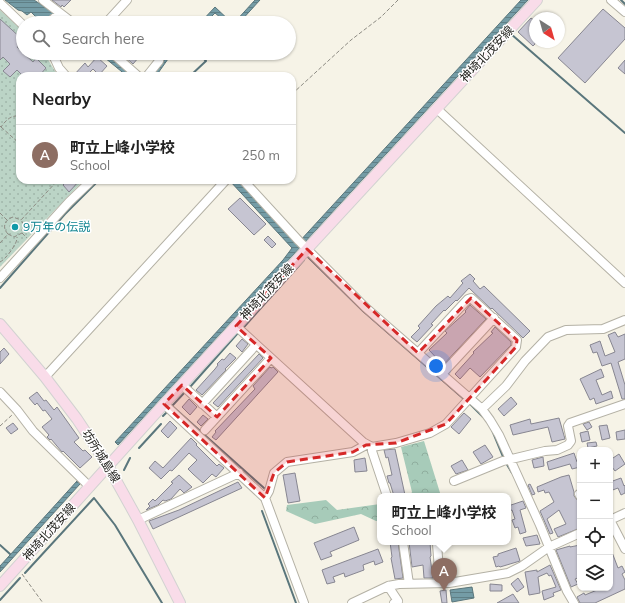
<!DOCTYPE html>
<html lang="en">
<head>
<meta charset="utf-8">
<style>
	body { margin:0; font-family:Mulish,"Noto Sans JP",sans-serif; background:#f2f2f2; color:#222 }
	.controls { position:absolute; right:12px; bottom:12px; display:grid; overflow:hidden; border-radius:8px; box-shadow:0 1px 3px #0004 }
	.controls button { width:36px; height:36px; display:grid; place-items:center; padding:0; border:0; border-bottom:1px solid #e0e0e0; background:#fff; color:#222; font:20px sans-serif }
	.compass { position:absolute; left:529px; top:12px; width:36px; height:36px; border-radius:50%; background:#fff; box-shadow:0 1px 3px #0004; rotate:143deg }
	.you { position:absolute; left:436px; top:366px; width:14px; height:14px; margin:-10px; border:3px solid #fff; border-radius:50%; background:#1a73e8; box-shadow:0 0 0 6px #1a73e833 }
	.badge { display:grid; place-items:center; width:26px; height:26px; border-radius:50%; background:#ea580c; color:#fff; font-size:13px; font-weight:700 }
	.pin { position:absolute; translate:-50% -33px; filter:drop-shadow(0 1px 2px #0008) }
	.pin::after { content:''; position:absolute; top:21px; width:14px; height:12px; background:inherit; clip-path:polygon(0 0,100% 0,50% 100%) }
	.popup { position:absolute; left:377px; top:493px; width:134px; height:52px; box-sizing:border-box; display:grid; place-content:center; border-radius:8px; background:#fff; filter:drop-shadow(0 1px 3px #0005); font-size:13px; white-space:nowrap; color:#767676 }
	.popup b { font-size:15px; color:#222 }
	.popup::after { content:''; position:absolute; left:50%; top:100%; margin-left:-8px; border:8px solid transparent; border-top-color:#fff }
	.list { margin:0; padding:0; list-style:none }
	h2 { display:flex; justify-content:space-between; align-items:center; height:52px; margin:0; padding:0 16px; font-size:17px }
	h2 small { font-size:13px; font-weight:400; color:#767676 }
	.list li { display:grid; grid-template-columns:26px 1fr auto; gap:12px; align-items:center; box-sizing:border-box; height:60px; padding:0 16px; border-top:1px solid #e0e0e0 }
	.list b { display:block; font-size:15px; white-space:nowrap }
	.list p { margin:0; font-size:13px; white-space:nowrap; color:#767676 }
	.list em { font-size:13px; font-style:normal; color:#767676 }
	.icon { flex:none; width:22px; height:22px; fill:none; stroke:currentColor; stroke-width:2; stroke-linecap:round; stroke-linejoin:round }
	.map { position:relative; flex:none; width:625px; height:603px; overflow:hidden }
	.search { position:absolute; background:#fff; box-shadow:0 1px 3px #0004; left:16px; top:16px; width:280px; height:44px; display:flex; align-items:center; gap:10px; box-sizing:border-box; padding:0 14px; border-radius:22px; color:#767676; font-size:15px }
	.panel { position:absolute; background:#fff; box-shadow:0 1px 3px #0004; left:16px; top:72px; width:280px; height:112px; border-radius:12px }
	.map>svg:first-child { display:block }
</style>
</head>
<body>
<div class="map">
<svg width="625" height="603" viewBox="0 0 625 603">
	<defs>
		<pattern id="forest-crowns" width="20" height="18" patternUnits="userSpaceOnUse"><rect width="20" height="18" fill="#a7cbb9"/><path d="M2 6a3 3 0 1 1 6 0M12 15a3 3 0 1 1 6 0" fill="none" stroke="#8fae9e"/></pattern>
		<pattern id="park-dots" width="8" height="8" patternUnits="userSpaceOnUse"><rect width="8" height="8" fill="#bbd4c6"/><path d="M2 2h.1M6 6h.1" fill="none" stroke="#a0b6aa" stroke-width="1.8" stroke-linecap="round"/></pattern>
		<pattern id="water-rules" width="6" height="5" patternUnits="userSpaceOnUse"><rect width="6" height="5" fill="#749ca6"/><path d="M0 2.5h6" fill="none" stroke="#5f7f86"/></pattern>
	</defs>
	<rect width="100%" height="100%" fill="#f6f3e7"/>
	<!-- forest -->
	<path fill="url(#forest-crowns)" d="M 424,441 L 441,496 L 410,496 L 412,492 L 401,447 Z
		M 326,500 L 337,510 L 380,504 L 380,521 L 376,521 L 361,514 L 315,524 L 286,511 L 287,505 Z"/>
	<!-- park -->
	<path fill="url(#park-dots)" d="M 0,10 L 23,31 L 23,53 L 44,53 L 58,76 L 20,76 L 20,180 L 84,180 L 0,267 Z"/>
	<!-- water -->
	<path fill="url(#water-rules)" stroke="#5a767c" d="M 5,0 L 34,0 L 69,23 L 60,23 L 49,17 L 38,19 L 31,12 L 27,15 L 22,11 L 18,10 Z
		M 255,0 L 260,0 L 239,23 L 234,23 Z
		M 521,0 L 528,0 L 118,445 L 115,442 L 283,260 L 292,248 L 229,180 L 238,180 L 297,244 L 298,243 Z
		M 215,7 L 232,23 L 227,23 L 215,13 L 205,23 L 200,23 Z
		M 99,53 L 107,53 L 134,76 L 127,76 Z
		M 169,53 L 176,53 L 168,59 L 156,76 L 152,76 L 165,59 L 166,55 Z
		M 77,481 L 80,484 L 0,572 L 0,566 Z
		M 472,587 L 474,598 L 452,602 L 450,590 Z"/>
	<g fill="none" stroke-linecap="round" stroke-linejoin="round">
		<!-- stream -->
		<path stroke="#5a767c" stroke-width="2" d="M 621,0 L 625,4
			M 511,34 L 596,108 L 625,133
			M 190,76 L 206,61 L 198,53
			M 308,257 L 363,311 L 465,400
			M 0,288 L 65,214 L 99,180
			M 244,327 L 304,260
			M 190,387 L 237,334
			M 469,403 L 483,417
			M 171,405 L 264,488
			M 172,406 L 185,392
			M 163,416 L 167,412
			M 492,430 L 504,459
			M 139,448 L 161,424
			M 506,463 L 512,473
			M 124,470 L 130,458
			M 262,511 L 296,603
			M 0,545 L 10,554
			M 25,573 L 94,498 L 115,525 L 162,603
			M 0,600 L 20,578"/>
	</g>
	<!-- building -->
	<path fill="#c6c5d2" stroke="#878691" d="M 52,0 L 71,0 L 64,7 L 62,5 L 61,7 Z
		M 603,9 L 625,28 L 625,39 L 585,83 L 558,58 Z
		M 99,17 L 102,20 L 101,23 L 92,23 Z
		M 531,18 L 535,21 L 535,27 L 531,31 L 535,35 L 535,44 L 533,46 L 518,32 Z
		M 0,19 L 23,40 L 17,47 L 33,62 L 36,58 L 46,68 L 39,76 L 23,76 L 17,70 L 10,77 L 3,71 L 10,64 L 3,57 L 0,60 Z
		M 127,53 L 135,53 L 139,57 L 133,64 L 124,56 Z
		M 97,57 L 107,66 L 99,75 L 93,69 L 86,76 L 73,76 L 85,63 L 88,67 Z
		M 625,60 L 625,74 L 618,68 Z
		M 62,180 L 80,180 L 69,192 L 63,185 L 65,183 Z
		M 240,198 L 266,224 L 254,235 L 228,209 Z
		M 268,236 L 276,244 L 272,248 L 264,240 Z
		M 470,274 L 475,279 L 473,281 L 480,289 L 484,286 L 530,331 L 523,338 L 492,308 L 491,309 L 469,288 L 457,301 L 456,300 L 445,311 L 444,310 L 431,324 L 433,325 L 417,342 L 411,337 L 420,328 L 418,326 L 436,306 L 448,296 L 450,298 L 463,283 L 461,281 Z
		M 470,305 L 486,319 L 443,365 L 429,350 L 447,333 L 445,331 L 466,312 L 465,311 Z
		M 495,327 L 511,342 L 511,345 L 480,377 L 470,368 L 460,379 L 455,374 L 474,353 L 473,352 L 493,333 L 491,332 Z
		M 615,332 L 618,337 L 625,334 L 625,359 L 618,362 L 625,385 L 625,399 L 622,399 L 611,363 L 602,366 L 597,352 L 593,353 L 590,345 L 600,341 L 605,356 L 615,352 L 608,335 Z
		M 242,339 L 248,344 L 242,352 L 236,346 Z
		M 4,348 L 9,354 L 0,364 L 0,352 Z
		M 230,353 L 236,358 L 225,369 L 226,370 L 202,395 L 196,390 L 215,369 L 218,365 L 217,364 L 222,359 L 224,360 Z
		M 259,354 L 263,358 L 218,407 L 213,403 Z
		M 270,367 L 271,368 L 273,367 L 278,372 L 216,440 L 212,437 L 216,432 L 215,431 L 255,389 L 253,386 Z
		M 601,369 L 604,377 L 596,380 L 602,395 L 611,391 L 613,398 L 596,404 L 594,398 L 590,400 L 580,379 Z
		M 37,392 L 44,401 L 46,400 L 54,410 L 57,407 L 79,438 L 74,442 L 83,451 L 85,450 L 92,457 L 80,468 L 63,451 L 62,452 L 51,439 L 50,440 L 47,437 L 49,435 L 42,427 L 52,419 L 45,410 L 43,411 L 37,403 L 35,405 L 29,398 Z
		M 511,397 L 517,404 L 504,416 L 498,409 Z
		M 189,399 L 197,407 L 190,415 L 182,407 Z
		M 464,413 L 471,419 L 459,434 L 451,427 Z
		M 203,415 L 208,419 L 201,426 L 197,422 Z
		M 559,418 L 565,439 L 552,442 L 548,427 L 513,435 L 510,425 L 530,419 L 531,424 Z
		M 170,421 L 177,428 L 168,438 L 161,431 Z
		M 589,422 L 592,427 L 587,430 L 583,424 Z
		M 13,423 L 18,429 L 11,434 L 6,428 Z
		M 607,425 L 610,438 L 602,440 L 599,426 Z
		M 625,430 L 625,439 L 617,440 L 616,432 Z
		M 588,431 L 590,440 L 582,442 L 580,433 Z
		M 191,438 L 197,444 L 196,445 L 217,466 L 219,464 L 224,468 L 216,477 L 212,474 L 203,483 L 193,474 L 188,469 L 197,460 L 189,453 L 172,471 L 170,470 L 161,479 L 149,468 L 155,461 L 163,468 Z
		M 596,442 L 597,446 L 588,448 L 587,443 Z
		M 485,445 L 493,457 L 481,464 L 473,452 Z
		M 395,449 L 405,495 L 400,496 L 394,496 L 390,483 L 389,483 L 387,476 L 392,475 L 388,457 L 386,458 L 384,450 Z
		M 574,453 L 577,462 L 580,462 L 580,467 L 572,469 L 570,464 L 549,470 L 547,462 Z
		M 619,454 L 625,464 L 615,471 L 612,467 L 610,468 L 610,460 Z
		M 543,457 L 544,466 L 534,468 L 532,460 Z
		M 365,458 L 367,471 L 355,472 L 354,460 Z
		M 462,460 L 468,470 L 456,474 L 451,466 Z
		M 295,473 L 300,501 L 288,503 L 283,475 Z
		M 179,475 L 192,487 L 184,493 L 180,489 L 171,499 L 165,501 L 163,500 L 158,505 L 146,510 L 150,506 L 148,504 L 153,499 L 155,501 L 173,483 L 171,482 Z
		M 569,475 L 574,492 L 574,496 L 580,503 L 580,528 L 558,537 L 554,529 L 566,524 L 559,510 L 547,519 L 553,533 L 550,534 L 540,511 L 554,502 L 549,492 L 545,493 L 544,490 L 538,492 L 537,487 L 561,477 Z
		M 621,478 L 624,486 L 625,485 L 625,493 L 621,495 L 618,488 L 610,491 L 610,482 Z
		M 238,482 L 242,488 L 153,529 L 149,521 L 179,510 Z
		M 530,484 L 535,494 L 532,495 L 528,485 Z
		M 523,501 L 526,508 L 520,510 L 526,532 L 520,534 L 518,527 L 515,528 L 512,520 L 515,519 L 512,510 L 508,511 L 508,506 Z
		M 354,527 L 359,540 L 330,552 L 332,556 L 321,560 L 314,543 Z
		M 537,535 L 540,544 L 526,546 L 523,538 Z
		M 390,542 L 398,542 L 403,578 L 395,579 L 391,558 L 392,557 Z
		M 409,542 L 430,542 L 431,556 L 430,557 L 433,578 L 424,578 L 423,565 L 412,567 Z
		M 580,545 L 580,577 L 575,579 L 578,584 L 571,587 L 556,550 L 570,546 L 570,547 Z
		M 610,547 L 618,568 L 622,566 L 625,572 L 622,574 L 625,580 L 625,589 L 595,603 L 580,603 L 577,597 L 584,593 L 585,595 L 602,588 L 610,588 Z
		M 516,548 L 520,561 L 500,567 L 499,566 L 496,567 L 493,557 L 498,556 L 498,554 Z
		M 378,549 L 383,562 L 375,565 L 374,561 L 363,565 L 364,570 L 345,577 L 344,573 L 333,577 L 335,582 L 327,584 L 322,570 Z
		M 550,565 L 561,590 L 553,593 L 554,596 L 544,600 L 542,591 L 556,587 L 551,575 L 549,576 L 547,573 L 538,577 L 540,593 L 529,595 L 525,572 L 537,570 L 537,572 Z
		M 518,578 L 524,587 L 517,592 L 511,584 Z
		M 490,584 L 502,585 L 502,591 L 490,591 Z
		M 446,590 L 447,603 L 442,603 L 440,591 Z
		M 513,594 L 519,603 L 497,603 Z"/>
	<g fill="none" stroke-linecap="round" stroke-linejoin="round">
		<!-- minor casing -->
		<g stroke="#b4b1a5" stroke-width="10">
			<path id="minor" d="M 43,0 L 73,23
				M 611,0 L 625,12
				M 0,3 L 23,25
				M 49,23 L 59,13
				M 106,23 L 127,0
				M 52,53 L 59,68 L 66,76
				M 112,53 L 138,76
				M 147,76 L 159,61
				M 437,109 L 625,283
				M 243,180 L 299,241 L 365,307 L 482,409 L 490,420 L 499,435 L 540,525 L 567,591 L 574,603
				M 0,278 L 69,202 L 92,180
				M 236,326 L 363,442 L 372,447 L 396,443 L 430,433 L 446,424 L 516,347 L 517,340 L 471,298 L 468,299 L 418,353
				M 442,374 L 494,318
				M 45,377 L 226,180
				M 182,385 L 217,417
				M 0,392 L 17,410 L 33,431 L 90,487
				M 164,404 L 265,498 L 304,603
				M 202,404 L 256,345
				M 482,409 L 506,386 L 525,361 L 548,337 L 566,330 L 603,329 L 625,320
				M 205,430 L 271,358
				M 372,447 L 372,451 L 387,496
				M 454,481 L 503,461 L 545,451 L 557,450 L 568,445 L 571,441 L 568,426 L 570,423 L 625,404
				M 579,494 L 580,496
				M 265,498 L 269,491 L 274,473 L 287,462 L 353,452 L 366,445
				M 138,520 L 239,473
				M 610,520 L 625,549
				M 610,520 L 625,513
				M 403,542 L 409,584
				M 437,544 L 440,583
				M 388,586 L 398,601 L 394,603
				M 352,603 L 388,586 L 399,584 L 449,583 L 508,573 L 522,566 L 549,547 L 580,533"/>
		</g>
		<!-- major casing -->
		<g stroke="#d2d2d1" stroke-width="12">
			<path id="major" d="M 0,324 L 45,377 L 77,419 L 108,466 L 138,520 L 180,603
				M 0,586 L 164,404 L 537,0"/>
		</g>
		<!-- path -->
		<path stroke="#8d8b83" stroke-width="1" stroke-dasharray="4 2" stroke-linecap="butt" d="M 292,94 L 351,40 L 381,17 L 398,0
			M 0,126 L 1,127 C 6,120 11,115 20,116
			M 1,127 L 20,144
			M 0,213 L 7,220
			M 22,233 L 27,238
			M 8,234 L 14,237 L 22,233 L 24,225 L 21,220 L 58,180
			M 0,243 L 8,234 C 2,228 4,220 13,217 L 21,220
			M 0,262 C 6,259 18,243 17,237
			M 0,426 L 12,415
			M 22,574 L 43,603"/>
		<!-- minor -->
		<use href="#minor" stroke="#fff" stroke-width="8"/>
		<!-- major -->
		<use href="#major" stroke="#f9dce9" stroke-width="10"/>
	</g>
	<!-- marked area -->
	<path fill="#d62828" fill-opacity="0.2" stroke="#d62828" stroke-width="3" stroke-dasharray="8 5" stroke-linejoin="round" d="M 307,249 L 418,353 L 471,298 L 517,340 L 516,347 L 446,424 L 396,443 L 366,445 L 353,452 L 287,462 L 274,473 L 265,498 L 164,404 L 182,385 L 217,417 L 271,358 L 236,326 Z"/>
	<!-- markers -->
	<circle fill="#0f9aa8" stroke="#fff" stroke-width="1.5" cx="15" cy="227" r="4"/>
	<g text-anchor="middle" stroke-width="3" stroke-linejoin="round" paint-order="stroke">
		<!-- street labels -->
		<g font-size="12" fill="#1f1e1a" stroke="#fff">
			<text transform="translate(487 54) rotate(-47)" y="4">神埼北茂安線</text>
			<text transform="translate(267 292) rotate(-47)" y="4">神埼北茂安線</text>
			<text transform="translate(101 456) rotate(58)" y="4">坊所城島線</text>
			<text transform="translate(49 532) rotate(-48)" y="4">神埼北茂安線</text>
		</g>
		<!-- culture labels -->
		<g font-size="12" fill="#0d838f" stroke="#fff" text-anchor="start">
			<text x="23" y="231">9万年の伝説</text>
		</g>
	</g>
</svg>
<div class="controls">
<button>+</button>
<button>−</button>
<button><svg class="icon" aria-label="locate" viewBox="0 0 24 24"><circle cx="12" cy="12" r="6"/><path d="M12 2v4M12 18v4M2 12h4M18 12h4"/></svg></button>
<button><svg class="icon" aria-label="layers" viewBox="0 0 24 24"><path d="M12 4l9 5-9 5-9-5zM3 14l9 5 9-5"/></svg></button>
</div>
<svg class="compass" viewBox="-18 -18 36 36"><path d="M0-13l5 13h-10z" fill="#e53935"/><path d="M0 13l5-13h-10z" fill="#767676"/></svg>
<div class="you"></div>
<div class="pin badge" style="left:444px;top:591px;background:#8d6e63">A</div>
<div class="popup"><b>町立上峰小学校</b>School</div>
<div class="search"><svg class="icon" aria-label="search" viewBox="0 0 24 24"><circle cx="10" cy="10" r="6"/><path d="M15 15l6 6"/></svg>Search here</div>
<section class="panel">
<h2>Nearby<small></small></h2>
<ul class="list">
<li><span class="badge" style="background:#8d6e63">A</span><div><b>町立上峰小学校</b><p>School</p></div><em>250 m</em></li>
</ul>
</section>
</div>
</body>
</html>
